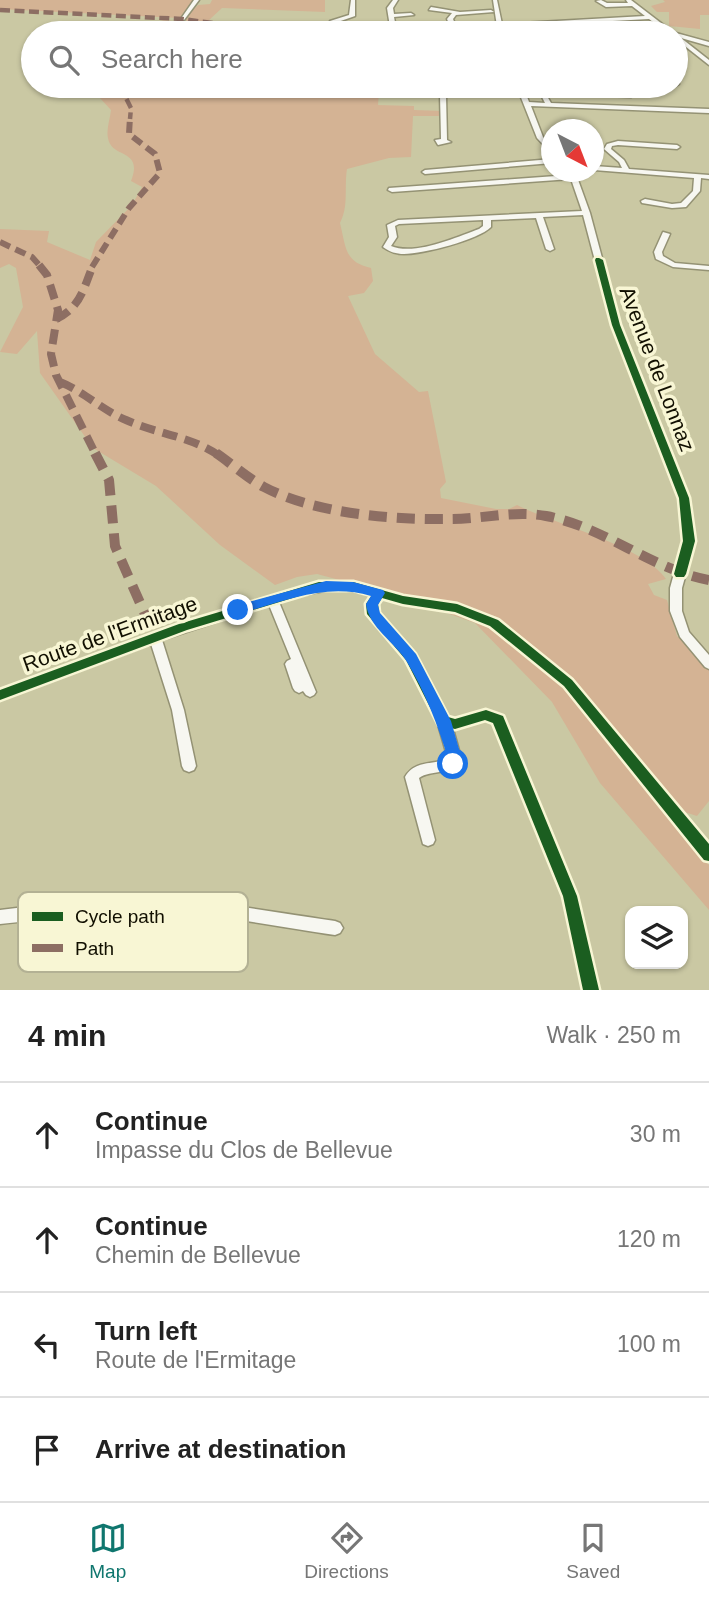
<!DOCTYPE html>
<html lang="en">
<head>
<meta charset="utf-8">
<style>
	body { margin:0; font-family:Helvetica,sans-serif; background:#f6f6f6; color:#222 }
	.controls { position:absolute; right:21px; bottom:21px; display:grid; overflow:hidden; border-radius:14px; box-shadow:0 2px 5px #0004 }
	.controls button { width:63px; height:63px; display:grid; place-items:center; padding:0; border:0; border-bottom:2px solid #e0e0e0; background:#fff; color:#222; font:35px sans-serif }
	.compass { position:absolute; left:541px; top:119px; width:63px; height:63px; border-radius:50%; background:#fff; box-shadow:0 2px 5px #0004; rotate:138deg }
	.stop { position:absolute; width:21px; height:21px; margin:-16px; border:5px solid #1a73e8; border-radius:50%; background:#fff }
	.stop.end { background:#1a73e8; border-color:#fff; box-shadow:0 2px 7px #0008 }
	.list { margin:0; padding:0; list-style:none }
	h2 { display:flex; justify-content:space-between; align-items:center; height:91px; margin:0; padding:0 28px; font-size:30px }
	h2 small { font-size:23px; font-weight:400; color:#767676 }
	.list li { display:grid; grid-template-columns:46px 1fr auto; gap:21px; align-items:center; box-sizing:border-box; height:105px; padding:0 28px; border-top:2px solid #e0e0e0 }
	.list b { display:block; font-size:26px; white-space:nowrap }
	.list p { margin:0; font-size:23px; white-space:nowrap; color:#767676 }
	.list em { font-size:23px; font-style:normal; color:#767676 }
	.icon { flex:none; width:38px; height:38px; fill:none; stroke:currentColor; stroke-width:2; stroke-linecap:round; stroke-linejoin:round }
	.map { position:relative; flex:none; width:709px; height:990px; overflow:hidden }
	.search { position:absolute; background:#fff; box-shadow:0 2px 5px #0004; left:21px; right:21px; top:21px; height:77px; display:flex; align-items:center; gap:18px; box-sizing:border-box; padding:0 24px; border-radius:38px; color:#767676; font-size:26px }
	.sheet { height:511px; background:#fff }
	nav { display:flex; justify-content:space-around; align-items:center; box-sizing:border-box; height:98px; border-top:2px solid #e0e0e0; background:#fff; font-size:19px; color:#767676 }
	nav a { display:grid; justify-items:center; gap:4px }
	nav .on { color:#0f766e }
	.map>svg:first-child { display:block }
</style>
</head>
<body>
<div class="map">
<svg width="709" height="990" viewBox="0 0 709 990">
	<rect width="100%" height="100%" fill="#cac8a3"/>
	<!-- green -->
	<path fill="#d4b394" d="M 0,0 L 196,0 L 182,17 L 178,18 L 0,9 Z
		M 212,0 L 325,0 L 325,12 L 222,8 L 208,21 L 291,30 L 289,33 L 292,33 L 162,33 L 173,23 L 160,20 L 187,22 L 185,18 L 198,5 L 210,4 Z
		M 663,0 L 709,0 L 709,15 L 700,15 L 700,29 L 669,26 L 669,12 L 657,12 L 651,6 L 665,2 Z
		M 101,86 L 349,86 L 348,88 L 379,91 L 378,105 L 414,106 L 414,110 L 442,111 L 442,116 L 413,116 L 411,157 L 389,158 L 347,169 C 344,188 349,206 340,223 C 346,247 344,262 371,268 L 373,281 L 364,293 L 348,296 L 375,354 L 419,392 L 428,391 L 446,482 L 440,489 L 441,498 L 496,509 L 509,509 L 517,505 C 554,524 644,546 666,579 L 648,584 L 654,595 L 667,600 L 677,636 L 709,663 L 709,801 L 697,816 L 663,805 L 709,865 L 709,910 L 600,783 L 552,702 L 475,623 L 396,595 L 317,574 L 297,577 L 275,585 L 220,545 L 156,486 L 93,448 L 40,373 L 37,331 L 17,354 L 0,352 L 23,307 L 16,268 L 9,264 L 0,268 L 0,229 L 49,231 L 47,242 L 90,260 L 96,242 L 132,205 L 142,187 L 131,181 C 144,148 111,159 108,138 C 106,130 110,119 111,110 L 99,97 Z"/>
	<g fill="none" stroke-linecap="round" stroke-linejoin="round">
		<!-- minor casing -->
		<g stroke="#949274" stroke-width="3">
			<path id="minor" d="M 194,0 L 199,0 L 184,20 L 180,20 Z
				M 351,0 L 355,0 L 355,16 L 335,23 L 334,33 L 328,33 L 330,21 L 349,15 Z
				M 393,0 L 398,0 L 393,8 L 394,14 L 411,13 L 414,15 L 394,17 L 397,33 L 391,33 L 387,8 Z
				M 493,0 L 497,0 L 502,24 L 645,16 L 632,6 L 606,7 L 596,1 L 601,0 L 607,3 L 628,3 L 626,0 L 631,0 L 674,33 L 668,33 L 649,19 L 503,27 L 504,33 L 498,33 Z
				M 431,7 L 460,12 L 491,10 L 494,12 L 456,15 L 453,19 L 458,31 L 456,33 L 450,33 L 452,31 L 447,19 L 452,13 L 429,10 Z
				M 676,33 L 709,42 L 709,46 L 681,38 L 709,60 L 709,65 L 676,39 Z
				M 676,80 L 678,81 L 679,84 L 676,86 Z
				M 517,86 L 523,86 L 529,102 L 545,103 L 541,95 L 550,90 L 629,94 L 631,95 L 631,97 L 551,94 L 547,96 L 551,103 L 709,109 L 709,113 L 531,106 L 543,137 L 552,147 L 552,154 L 537,138 L 520,95 L 446,95 L 447,140 L 451,142 L 438,145 L 435,140 L 441,139 L 440,95 L 408,92 L 405,90 L 408,88 L 443,91 L 519,91 Z
				M 618,141 L 677,145 L 680,147 L 677,149 L 618,145 L 612,146 L 611,149 L 624,160 L 629,169 L 709,175 L 709,179 L 701,178 L 700,191 L 686,207 L 672,208 L 642,203 L 641,201 L 645,199 L 672,204 L 681,203 L 693,191 L 694,178 L 594,170 L 594,166 L 622,168 L 619,162 L 604,149 L 607,144 Z
				M 552,159 L 552,163 L 425,174 L 422,172 L 425,170 Z
				M 569,172 L 575,172 L 577,177 L 590,213 L 620,325 L 689,498 L 695,541 L 682,588 L 682,611 L 689,632 L 709,655 L 709,669 L 705,667 L 680,637 L 670,611 L 670,588 L 683,541 L 679,498 L 612,325 L 583,215 L 543,217 L 554,249 L 550,251 L 546,249 L 536,218 L 491,220 L 491,227 C 478,240 423,254 404,254 C 396,254 390,252 383,247 L 389,237 L 387,225 L 398,220 L 582,211 L 571,179 L 392,192 L 388,190 L 389,188 L 570,175 ZM 483,220 L 483,226 L 479,229 C 457,237 415,256 391,246 L 397,237 L 395,226 L 399,224 Z
				M 663,232 L 670,234 L 662,252 L 663,256 L 675,263 L 709,266 L 709,270 L 673,267 L 656,259 L 654,252 Z
				M 319,582 L 353,582 L 403,596 L 457,604 L 498,620 L 572,680 L 709,844 L 709,861 L 704,860 L 564,686 L 490,626 L 455,612 L 403,604 L 382,598 L 378,604 L 379,613 L 415,654 L 448,717 L 455,719 L 486,710 L 503,716 L 577,896 L 599,990 L 583,990 L 563,896 L 493,723 L 485,720 L 453,729 L 462,761 C 451,776 432,769 419,778 L 435,840 L 433,844 L 428,846 L 423,844 L 405,777 C 415,760 432,765 448,759 L 437,721 L 406,660 L 367,614 L 366,604 L 372,595 C 335,585 314,592 279,602 L 316,692 L 314,695 L 310,697 L 306,695 L 303,691 L 299,693 L 295,691 L 293,688 L 285,664 L 287,661 L 291,659 L 269,605 L 162,640 L 184,710 L 196,766 L 194,770 L 189,772 L 184,770 L 182,766 L 172,710 L 151,644 L 0,700 L 0,690 L 179,624 Z
				M 126,897 C 196,897 265,911 335,921 L 340,923 L 343,928 L 340,933 L 335,935 C 272,926 208,912 144,911 C 96,910 48,919 0,924 L 0,910 L 90,899 Z"/>
		</g>
		<!-- minor -->
		<use href="#minor" fill="#f7f7f1" fill-rule="evenodd"/>
		<!-- quiet-far3 -->
		<path stroke="#8d6e63" stroke-width="4.5" stroke-dasharray="10 4.5" stroke-linecap="butt" d="M 0,10 L 182,19 L 289,33
			M 166,33 L 182,19
			M 120,86 L 131,108 L 130,119
			M 351,86 L 354,97
			M 389,86 L 408,90"/>
		<!-- quiet-far2 -->
		<path stroke="#8d6e63" stroke-width="6" stroke-dasharray="11 6" stroke-linecap="butt" d="M 0,242 L 32,257 L 41,267
			M 92,267 L 129,208 L 160,173 L 155,154 L 129,134 L 130,117"/>
		<!-- quiet-far1 -->
		<path stroke="#8d6e63" stroke-width="8" stroke-dasharray="15 8" stroke-linecap="butt" d="M 39,265 L 47,275 L 58,310 L 51,354 L 56,375 L 96,455
			M 56,319 C 80,308 84,288 93,265
			M 60,382 C 83,391 102,410 126,420 C 157,434 190,436 218,455"/>
		<!-- quiet -->
		<path stroke="#8d6e63" stroke-width="10" stroke-dasharray="18 10" stroke-linecap="butt" d="M 95,453 L 109,480 L 115,546 L 155,637
			M 216,453 C 232,464 246,477 264,487 C 315,514 394,520 451,519 C 483,519 515,510 546,516 C 605,527 650,569 709,580"/>
		<!-- cycleway casing -->
		<g stroke="#f8f6d4" stroke-width="5">
			<path id="cycleway" d="M 596,258 L 599,258 L 603,260 L 620,325 L 689,498 L 695,541 L 686,574 L 684,577 L 676,577 L 674,574 L 683,541 L 679,498 L 612,325 L 595,260 Z
				M 319,582 L 353,582 L 403,596 L 457,604 L 498,620 L 572,680 L 709,844 L 709,861 L 704,860 L 564,686 L 490,626 L 455,612 L 403,604 L 382,598 L 378,604 L 379,613 L 415,654 L 448,717 L 455,719 L 486,710 L 503,716 L 577,896 L 599,990 L 583,990 L 563,896 L 493,723 L 485,720 L 455,729 L 439,725 L 406,660 L 367,614 L 366,604 L 372,595 L 353,590 L 319,590 L 187,630 L 0,700 L 0,690 L 179,624 Z"/>
		</g>
		<!-- cycleway -->
		<use href="#cycleway" fill="#1b5e20" fill-rule="evenodd"/>
	</g>
	<!-- route -->
	<path fill="#1a73e8" d="M 326,581 L 353,582 L 383,590 L 385,593 L 378,605 L 380,613 L 416,654 L 451,721 L 462,759 L 458,768 L 453,770 L 445,764 L 448,759 C 438,725 425,692 407,662 C 395,642 369,628 366,604 L 371,596 C 325,582 283,602 238,614 L 232,610 L 234,606 Z"/>
	<g text-anchor="middle" stroke-width="7" stroke-linejoin="round" paint-order="stroke">
		<!-- street labels -->
		<g font-size="21" fill="#110f00" stroke="#f8f6d4">
			<text transform="translate(657 369) rotate(69)" y="7">Avenue de Lonnaz</text>
			<text transform="translate(110 634) rotate(-20)" y="7">Route de l'Ermitage</text>
		</g>
	</g>
	<!-- legend -->
	<rect x="18" y="892" width="230" height="80" rx="10" fill="#f8f6d4" stroke="#b3b194" stroke-width="2"/>
	<rect x="32" y="912" width="31" height="9" fill="#1b5e20"/>
	<rect x="32" y="944" width="31" height="8" fill="#8d6e63"/>
	<g font-size="19" fill="#110f00">
		<text x="75" y="923">Cycle path</text>
		<text x="75" y="955">Path</text>
	</g>
</svg>
<div class="controls">
<button><svg class="icon" aria-label="layers" viewBox="0 0 24 24"><path d="M12 4l9 5-9 5-9-5zM3 14l9 5 9-5"/></svg></button>
</div>
<svg class="compass" viewBox="-18 -18 36 36"><path d="M0-13l5 13h-10z" fill="#e53935"/><path d="M0 13l5-13h-10z" fill="#767676"/></svg>
<div class="stop" style="left:453px;top:764px"></div>
<div class="stop end" style="left:238px;top:610px"></div>
<div class="search"><svg class="icon" aria-label="search" viewBox="0 0 24 24"><circle cx="10" cy="10" r="6"/><path d="M15 15l6 6"/></svg>Search here</div>
</div>
<section class="sheet">
<h2>4 min<small>Walk · 250 m</small></h2>
<ul class="list">
<li><svg class="icon" aria-label="ahead" viewBox="0 0 24 24"><path d="M12 20V5M6 11l6-6 6 6"/></svg><div><b>Continue</b><p>Impasse du Clos de Bellevue</p></div><em>30 m</em></li>
<li><svg class="icon" aria-label="ahead" viewBox="0 0 24 24"><path d="M12 20V5M6 11l6-6 6 6"/></svg><div><b>Continue</b><p>Chemin de Bellevue</p></div><em>120 m</em></li>
<li><svg class="icon" aria-label="left" viewBox="0 0 24 24"><path d="M17 20v-9H6M10 6l-5 5 5 5"/></svg><div><b>Turn left</b><p>Route de l'Ermitage</p></div><em>100 m</em></li>
<li><svg class="icon" aria-label="arrive" viewBox="0 0 24 24"><path d="M6 21V4h12l-3 4 3 4H6"/></svg><div><b>Arrive at destination</b></div></li>
</ul>
</section>
<nav>
<a class="on"><svg class="icon" aria-label="map" viewBox="0 0 24 24"><path d="M3 6l6-2 6 2 6-2v14l-6 2-6-2-6 2zM9 4v14M15 6v14"/></svg>Map</a>
<a><svg class="icon" aria-label="directions" viewBox="0 0 24 24"><path d="M12 3l9 9-9 9-9-9zM9 14v-3h6M13 9l2 2-2 2"/></svg>Directions</a>
<a><svg class="icon" aria-label="saved" viewBox="0 0 24 24"><path d="M7 4h10v16l-5-4-5 4z"/></svg>Saved</a>
</nav>
</body>
</html>
